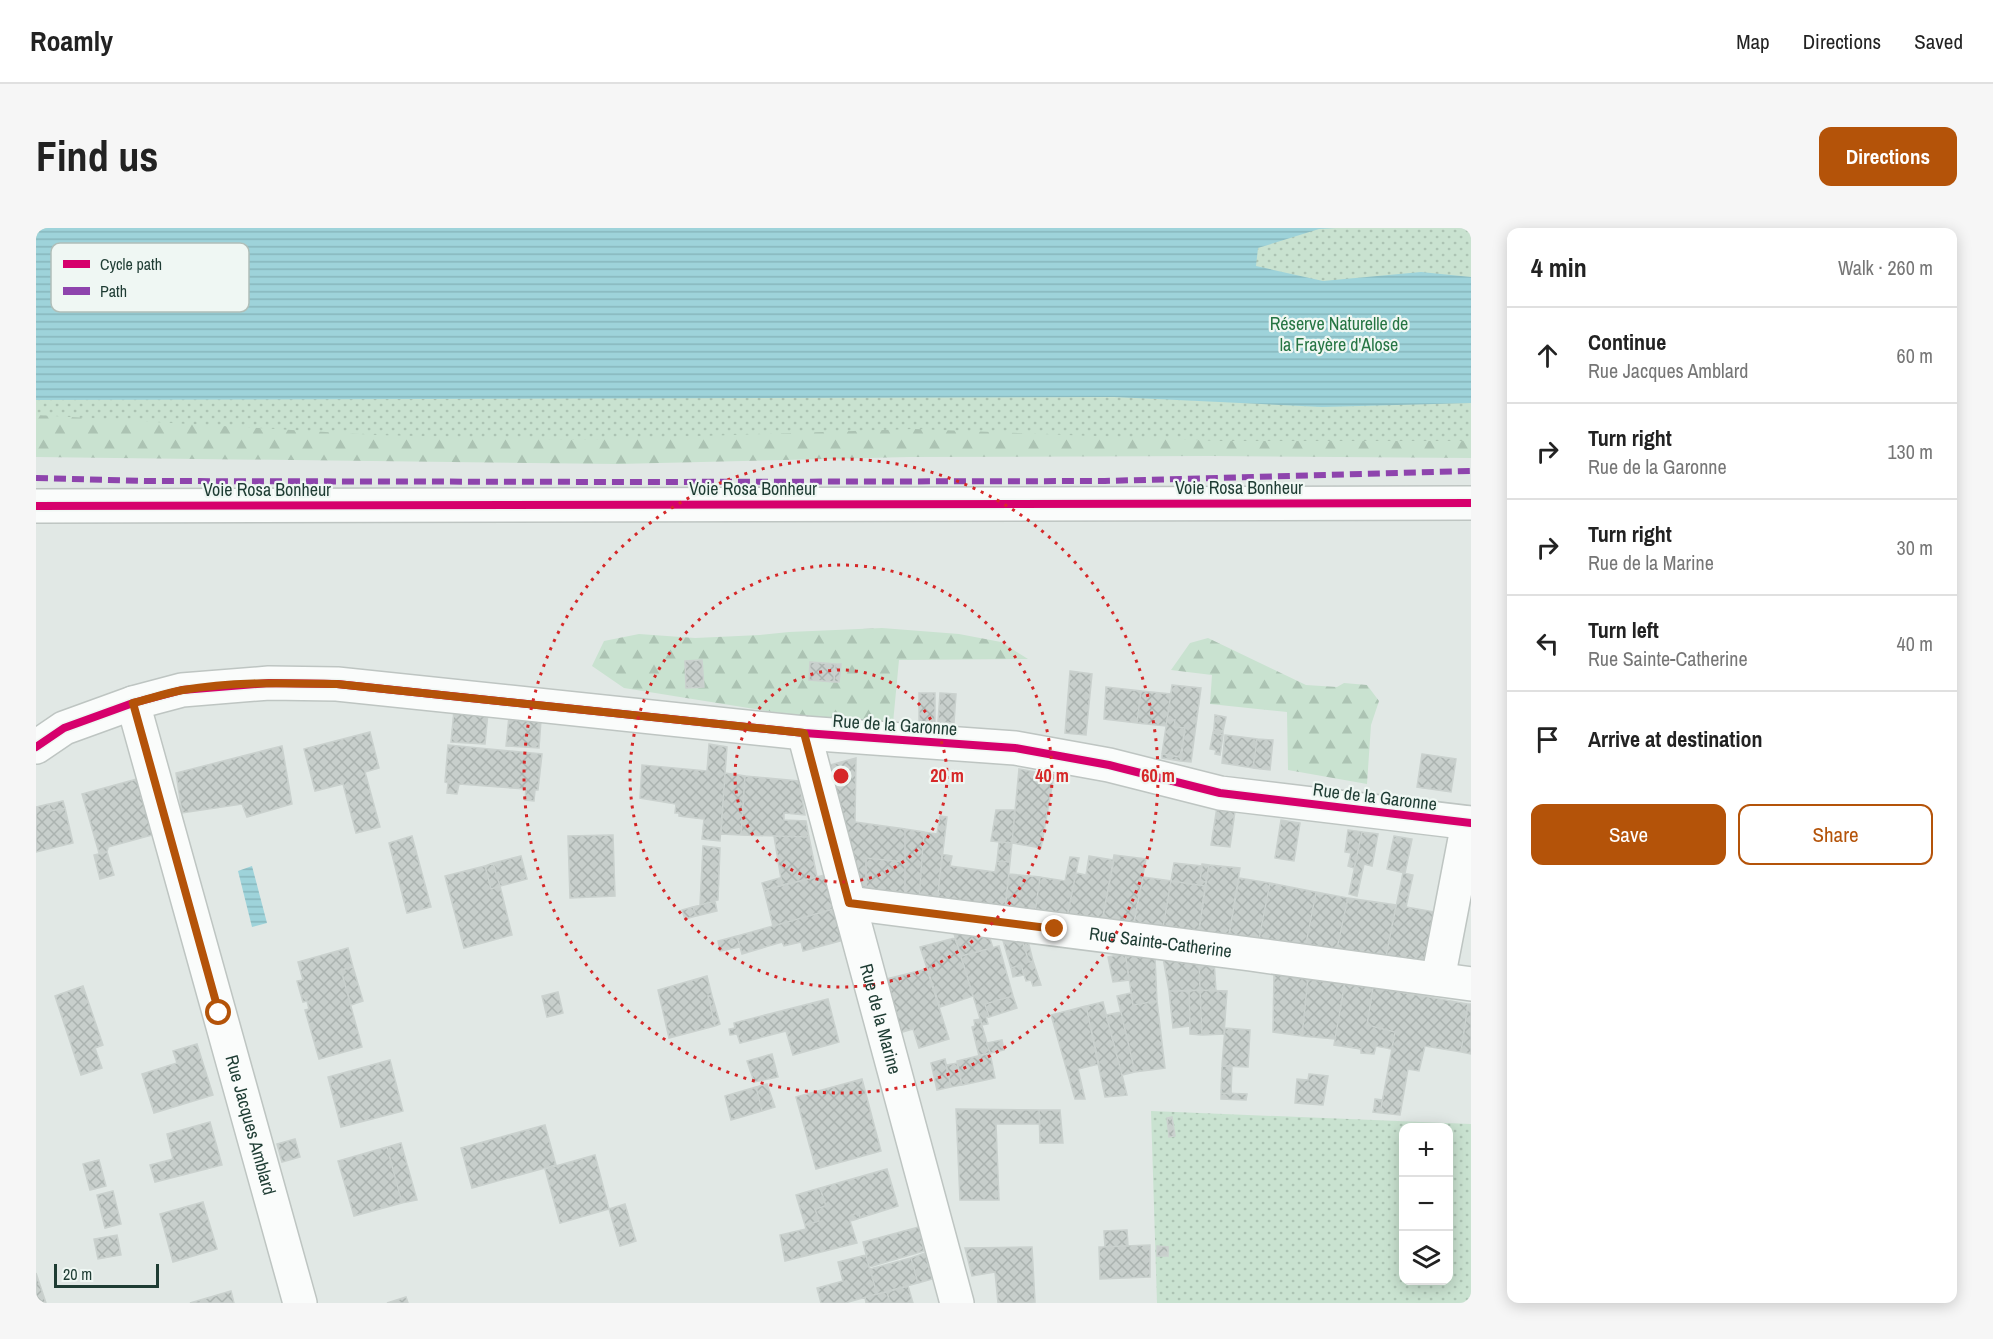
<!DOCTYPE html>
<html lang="en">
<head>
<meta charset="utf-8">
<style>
	body { margin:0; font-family:"Archivo Narrow",sans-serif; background:#f6f6f6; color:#222 }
	.controls { position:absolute; right:18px; bottom:18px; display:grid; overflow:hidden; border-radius:12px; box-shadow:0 3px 15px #0003 }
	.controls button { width:54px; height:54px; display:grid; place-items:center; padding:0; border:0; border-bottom:2px solid #e0e0e0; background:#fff; color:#222; font:30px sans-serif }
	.scale { position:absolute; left:18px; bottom:15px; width:105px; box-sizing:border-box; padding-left:6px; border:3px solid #1e3c33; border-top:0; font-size:16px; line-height:21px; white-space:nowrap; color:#1e3c33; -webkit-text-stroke:4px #eff7f3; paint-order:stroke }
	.stop { position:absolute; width:18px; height:18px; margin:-14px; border:4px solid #b45309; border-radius:50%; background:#fff }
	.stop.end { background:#b45309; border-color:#fff; box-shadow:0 2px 6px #0008 }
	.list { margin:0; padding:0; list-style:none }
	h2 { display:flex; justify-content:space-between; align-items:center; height:78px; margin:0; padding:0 24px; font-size:26px }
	h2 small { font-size:20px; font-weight:400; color:#767676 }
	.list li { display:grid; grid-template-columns:39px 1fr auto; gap:18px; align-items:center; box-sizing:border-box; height:96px; padding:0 24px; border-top:2px solid #e0e0e0 }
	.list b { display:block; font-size:22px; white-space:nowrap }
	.list p { margin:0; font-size:20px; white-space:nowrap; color:#767676 }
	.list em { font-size:20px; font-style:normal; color:#767676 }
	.actions { display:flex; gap:12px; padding:18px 24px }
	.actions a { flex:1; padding:14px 0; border:2px solid #b45309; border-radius:12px; text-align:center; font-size:21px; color:#b45309 }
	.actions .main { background:#b45309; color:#fff }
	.icon { flex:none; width:33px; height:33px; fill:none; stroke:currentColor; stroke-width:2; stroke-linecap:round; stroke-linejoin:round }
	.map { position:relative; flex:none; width:1435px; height:1075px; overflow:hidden; border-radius:12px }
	header { display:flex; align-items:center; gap:36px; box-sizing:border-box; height:84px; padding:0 30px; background:#fff; border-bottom:2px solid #e0e0e0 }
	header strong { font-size:28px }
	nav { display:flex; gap:33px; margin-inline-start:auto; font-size:21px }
	.intro { display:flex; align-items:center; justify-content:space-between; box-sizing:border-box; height:144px; padding:0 36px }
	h1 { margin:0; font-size:42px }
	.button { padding:15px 27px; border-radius:12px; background:#b45309; color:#fff; font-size:21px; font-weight:700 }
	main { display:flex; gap:36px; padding:0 36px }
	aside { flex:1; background:#fff; border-radius:12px; box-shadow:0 3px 15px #0003 }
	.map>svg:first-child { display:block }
</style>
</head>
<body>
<header>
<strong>Roamly</strong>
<nav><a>Map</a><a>Directions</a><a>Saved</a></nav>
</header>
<div class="intro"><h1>Find us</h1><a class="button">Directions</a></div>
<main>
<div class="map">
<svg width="1435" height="1075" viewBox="0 0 1435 1075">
	<defs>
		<pattern id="forest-firs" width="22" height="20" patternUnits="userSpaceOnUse" patternTransform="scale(1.5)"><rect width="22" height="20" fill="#c9e2d0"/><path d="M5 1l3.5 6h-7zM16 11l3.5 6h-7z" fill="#acc3b3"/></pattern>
		<pattern id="park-dots" width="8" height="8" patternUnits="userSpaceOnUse" patternTransform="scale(1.5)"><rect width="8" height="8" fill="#c9e2d0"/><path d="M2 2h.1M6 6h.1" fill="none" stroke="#acc3b3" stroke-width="1.8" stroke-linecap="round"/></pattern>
		<pattern id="water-rules" width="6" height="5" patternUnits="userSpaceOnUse" patternTransform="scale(1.5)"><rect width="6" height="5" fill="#9ed3da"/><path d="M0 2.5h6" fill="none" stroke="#88b6bc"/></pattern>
		<pattern id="building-cross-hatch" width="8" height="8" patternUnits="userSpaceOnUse" patternTransform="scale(1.5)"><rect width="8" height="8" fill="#c8cfcc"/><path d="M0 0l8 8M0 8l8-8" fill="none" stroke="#abb3b0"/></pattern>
	</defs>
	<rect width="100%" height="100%" fill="#e1e8e5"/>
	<!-- forest -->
	<path fill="url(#forest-firs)" d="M 0,172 L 1435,175 L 1435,230 L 1173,228 L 873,229 L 582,236 L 0,229 Z
		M 846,400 L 923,406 L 965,414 L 992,431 L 863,432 L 857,495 L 775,490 L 588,460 L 556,438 L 568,413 L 603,406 L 659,410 L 724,407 L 753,404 Z
		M 1172,410 L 1270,457 L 1301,459 L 1308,455 L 1331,457 L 1343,473 L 1335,497 L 1331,556 L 1252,542 L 1251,484 L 1174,476 L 1176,447 L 1135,442 L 1154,415 Z"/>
	<!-- park -->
	<path fill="url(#park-dots)" fill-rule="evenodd" d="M 0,0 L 1435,0 L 1435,213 L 1183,213 L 878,201 L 541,212 L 340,207 L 0,187 Z
		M 1115,883 L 1435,896 L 1435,1075 L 1121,1075 ZM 1368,900 L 1412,900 L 1412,1052 L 1368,1052 Z"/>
	<!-- water -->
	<path fill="url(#water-rules)" d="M 0,0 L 1300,0 L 1283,1 L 1222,20 L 1220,38 L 1287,53 L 1385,44 L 1435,49 L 1435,175 L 1286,179 L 1078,169 L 0,172 Z
		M 216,638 L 231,695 L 216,699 L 202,643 Z"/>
	<!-- building -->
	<path fill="url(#building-cross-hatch)" stroke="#cad1ce" stroke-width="1.5" d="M 666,432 L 668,459 L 650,460 L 649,433 Z
		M 774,434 L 799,436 L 798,454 L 773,452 Z
		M 799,436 L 805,436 L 803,454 L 798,454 Z
		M 1034,443 L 1056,446 L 1050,507 L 1029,505 Z
		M 1136,457 L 1165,460 L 1155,534 L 1145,533 L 1149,500 L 1138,499 L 1139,492 L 1131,492 Z
		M 1070,459 L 1105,463 L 1101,495 L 1068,491 Z
		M 1105,463 L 1135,466 L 1130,498 L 1101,495 Z
		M 883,465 L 899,465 L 899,494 L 883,494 Z
		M 904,465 L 920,466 L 918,495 L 902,494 Z
		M 418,482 L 452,485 L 449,516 L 415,514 Z
		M 1179,487 L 1190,489 L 1187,503 L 1178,501 Z
		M 473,488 L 505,492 L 503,520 L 470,518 Z
		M 1131,492 L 1139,492 L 1138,499 L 1149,500 L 1144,529 L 1126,526 Z
		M 1178,501 L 1187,503 L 1187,507 L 1177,505 Z
		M 334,504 L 343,540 L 329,544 L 344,599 L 320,605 L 307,556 L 279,563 L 268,521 Z
		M 1177,505 L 1187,507 L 1184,527 L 1179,526 L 1180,522 L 1174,521 Z
		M 1189,507 L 1221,511 L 1217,540 L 1186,535 Z
		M 1221,511 L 1237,512 L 1234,542 L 1217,540 Z
		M 673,516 L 691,519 L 684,613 L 666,611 L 668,591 L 643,588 L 643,585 L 639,585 L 640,576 L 604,570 L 606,537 L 671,543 Z
		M 412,517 L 506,526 L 502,562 L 499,562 L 498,573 L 489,572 L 490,561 L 423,556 L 421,566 L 411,565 L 412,555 L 409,554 Z
		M 246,518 L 256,576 L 211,589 L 206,576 L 146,585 L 140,545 Z
		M 1126,526 L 1144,529 L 1145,533 L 1126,530 Z
		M 1386,526 L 1420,531 L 1415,564 L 1381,559 Z
		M 820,530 L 819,594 L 869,601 L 869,634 L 830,630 L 830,664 L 817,658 L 794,537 Z
		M 983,541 L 1018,547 L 1005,620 L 976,615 Z
		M 689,545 L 709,548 L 705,607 L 685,606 Z
		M 709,548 L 763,553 L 769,587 L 748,585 L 748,592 L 770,593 L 773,609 L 705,607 Z
		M 101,551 L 116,607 L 72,619 L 71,624 L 63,625 L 46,566 Z
		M 27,573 L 29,580 L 14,583 L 13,576 Z
		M 13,576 L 14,583 L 29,580 L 37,615 L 0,624 L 0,579 Z
		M 1181,579 L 1199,583 L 1194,619 L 1175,617 Z
		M 960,582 L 979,582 L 976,615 L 955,613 Z
		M 904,588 L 911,589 L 901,674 L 883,671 L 888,604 L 901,606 Z
		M 1245,592 L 1264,595 L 1258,633 L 1239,630 Z
		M 869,601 L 888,604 L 883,671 L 869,669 Z
		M 1312,602 L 1326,604 L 1318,640 L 1312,638 L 1315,625 L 1309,624 Z
		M 1326,604 L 1342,606 L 1336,638 L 1328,636 L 1321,668 L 1313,666 Z
		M 577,607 L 579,668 L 534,670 L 532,608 Z
		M 376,608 L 395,679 L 371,685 L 353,615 Z
		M 738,608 L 773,609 L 781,649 L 746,657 Z
		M 1358,608 L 1376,611 L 1369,645 L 1351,641 Z
		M 963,614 L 976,615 L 974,634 L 961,633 Z
		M 667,618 L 684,620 L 682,672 L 664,677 Z
		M 71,624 L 78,647 L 64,651 L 58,627 Z
		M 906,626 L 916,628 L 914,638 L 959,644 L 961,633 L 974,634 L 969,681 L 901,674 Z
		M 1078,627 L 1110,631 L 1097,700 L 1066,694 Z
		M 485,628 L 491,651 L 464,658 L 457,635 Z
		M 1053,628 L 1078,632 L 1066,694 L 1031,689 L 1040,645 L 1050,647 Z
		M 1034,629 L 1043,630 L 1031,689 L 999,685 L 1004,649 L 1029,653 Z
		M 830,630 L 869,634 L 869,669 L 830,664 Z
		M 457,635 L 464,658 L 455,661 L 449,638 Z
		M 1138,635 L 1166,638 L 1164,653 L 1170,654 L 1169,658 L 1135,653 Z
		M 1166,636 L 1173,637 L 1170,654 L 1164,653 Z
		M 1173,637 L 1204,640 L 1192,713 L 1162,709 Z
		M 449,638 L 455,661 L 464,658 L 476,707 L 428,720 L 409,648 Z
		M 1367,645 L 1377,647 L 1370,679 L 1399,684 L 1388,739 L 1349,733 Z
		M 793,646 L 801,680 L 737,698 L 728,662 Z
		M 973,646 L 1004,649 L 999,685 L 969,681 Z
		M 1107,649 L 1135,653 L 1126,705 L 1097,700 Z
		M 744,650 L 746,657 L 728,662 L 726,655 Z
		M 1203,650 L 1234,655 L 1222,716 L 1192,713 Z
		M 1135,653 L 1169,658 L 1162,709 L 1126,705 Z
		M 1234,655 L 1280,664 L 1269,721 L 1222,716 Z
		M 1280,664 L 1312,670 L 1300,725 L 1269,721 Z
		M 1312,670 L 1360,677 L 1349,733 L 1300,725 Z
		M 679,673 L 681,683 L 660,688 L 657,679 Z
		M 657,679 L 660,688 L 649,691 L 646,682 Z
		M 801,680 L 808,712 L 767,723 L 765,714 L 748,718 L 746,714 L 706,726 L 701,708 Z
		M 915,696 L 950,698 L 957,720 L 925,728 Z
		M 963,699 L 982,700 L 993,734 L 997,733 L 1005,757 L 997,758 L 995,752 L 990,753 L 985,737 L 975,740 Z
		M 982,700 L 989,701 L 997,733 L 993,734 Z
		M 701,708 L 704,719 L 684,723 L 682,713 Z
		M 919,710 L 937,768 L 904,779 L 884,719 Z
		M 963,718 L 977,768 L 949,776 L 953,789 L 950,789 L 952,796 L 946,797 L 925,728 Z
		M 312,720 L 317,739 L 305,742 L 326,819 L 283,831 L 269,782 L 273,781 L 271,773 L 267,774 L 261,753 L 267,752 L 262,734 Z
		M 1089,723 L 1119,729 L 1121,773 L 1097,777 Z
		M 1089,725 L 1093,752 L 1077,754 L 1072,729 Z
		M 1127,730 L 1163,732 L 1164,762 L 1133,763 Z
		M 1163,732 L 1178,733 L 1180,763 L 1164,762 Z
		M 985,737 L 988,747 L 977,749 L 975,740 Z
		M 317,739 L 327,773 L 315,777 L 305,742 Z
		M 891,741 L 913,811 L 883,820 L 877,801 L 863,805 L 850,751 Z
		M 1238,744 L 1272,749 L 1266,808 L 1237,804 Z
		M 671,748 L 676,768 L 672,768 L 679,798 L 633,810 L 622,762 Z
		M 1272,749 L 1309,754 L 1299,811 L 1266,808 Z
		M 1309,754 L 1337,759 L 1331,797 L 1359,804 L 1356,821 L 1340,818 L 1338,826 L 1325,825 L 1325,821 L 1298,817 Z
		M 47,758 L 67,817 L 59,820 L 66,840 L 45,847 L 19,768 Z
		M 1337,759 L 1432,776 L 1425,824 L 1389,818 L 1383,843 L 1372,841 L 1364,887 L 1337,884 L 1338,880 L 1345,880 L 1359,804 L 1331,797 Z
		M 1164,762 L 1166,807 L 1154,806 L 1153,763 Z
		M 1164,762 L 1191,763 L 1188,806 L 1166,807 Z
		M 1133,763 L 1153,763 L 1154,798 L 1137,800 Z
		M 522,764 L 527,785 L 511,789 L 506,768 Z
		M 1095,765 L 1097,777 L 1121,773 L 1129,840 L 1099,844 L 1081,768 Z
		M 672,768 L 676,768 L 684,796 L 679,798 Z
		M 977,768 L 981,780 L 953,789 L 949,776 Z
		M 792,771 L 803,814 L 757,827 L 750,803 L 704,815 L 701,806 L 694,807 L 693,801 L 699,800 L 698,795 Z
		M 1067,774 L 1086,847 L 1091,867 L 1069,869 L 1050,778 Z
		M 1432,776 L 1435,776 L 1435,826 L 1425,824 Z
		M 1050,778 L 1063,836 L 1042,841 L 1049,871 L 1039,871 L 1015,787 Z
		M 1085,784 L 1099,844 L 1086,847 L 1070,787 Z
		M 944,791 L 954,825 L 943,828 L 936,799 L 939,798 L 938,792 Z
		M 1189,800 L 1214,802 L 1212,839 L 1186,838 Z
		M 966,812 L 968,822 L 954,825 L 951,815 Z
		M 161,816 L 177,867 L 118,885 L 106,846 L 141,835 L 137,823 Z
		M 954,825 L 959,850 L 926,857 L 921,833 Z
		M 736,826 L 742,849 L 718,854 L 711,833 Z
		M 909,831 L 915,859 L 901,862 L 895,835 Z
		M 354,832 L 367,883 L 305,899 L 292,849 Z
		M 921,835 L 926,857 L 915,859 L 910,837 Z
		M 1186,838 L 1196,838 L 1195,866 L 1185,865 Z
		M 1273,846 L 1292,848 L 1287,877 L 1259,875 L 1261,851 L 1272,852 Z
		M 826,851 L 845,923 L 780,941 L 760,869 Z
		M 731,856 L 739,879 L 726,883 L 720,859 Z
		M 720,859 L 726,883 L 695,892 L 689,868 Z
		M 1185,865 L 1211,866 L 1210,872 L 1185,871 Z
		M 1339,871 L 1346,872 L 1345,880 L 1338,880 Z
		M 920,881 L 1003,882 L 1004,896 L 960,896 L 963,972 L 924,972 Z
		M 1003,882 L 1024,882 L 1027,915 L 1004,915 Z
		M 1136,889 L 1139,908 L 1133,909 L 1131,890 Z
		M 174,894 L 186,937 L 119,954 L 114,937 L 137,931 L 131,906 Z
		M 509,897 L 520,937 L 436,960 L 425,920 Z
		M 259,911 L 264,929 L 246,934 L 241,916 Z
		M 365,915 L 381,972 L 366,975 L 351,919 Z
		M 351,919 L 366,975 L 318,988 L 302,933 Z
		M 559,927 L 573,981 L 524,995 L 509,941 Z
		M 63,932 L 70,958 L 54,962 L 47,936 Z
		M 851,941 L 862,978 L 824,990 L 823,984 L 816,987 L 818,992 L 814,993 L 821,1015 L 749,1033 L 744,1007 L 770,1001 L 769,997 L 783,993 L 779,981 L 790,978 L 784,960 Z
		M 784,960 L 790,978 L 779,981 L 783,993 L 769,997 L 760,967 Z
		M 77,963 L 85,996 L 69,1000 L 61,967 Z
		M 167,974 L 181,1021 L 137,1034 L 124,986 Z
		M 589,976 L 596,1000 L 580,1005 L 573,981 Z
		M 823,984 L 824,990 L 818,992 L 816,987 Z
		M 883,999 L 888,1023 L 833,1039 L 827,1014 Z
		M 596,1000 L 600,1013 L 584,1018 L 580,1005 Z
		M 1091,1002 L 1092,1018 L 1069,1019 L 1068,1003 Z
		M 81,1007 L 85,1027 L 62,1031 L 58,1011 Z
		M 1114,1017 L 1114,1049 L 1064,1051 L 1063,1019 Z
		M 1121,1018 L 1132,1019 L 1132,1028 L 1121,1028 Z
		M 996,1019 L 999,1074 L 982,1075 L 962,1075 L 959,1044 L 936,1048 L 929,1020 Z
		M 889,1025 L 896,1051 L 882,1055 L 875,1030 Z
		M 830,1027 L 841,1066 L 809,1075 L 785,1075 L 781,1060 L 807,1053 L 802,1034 Z
		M 875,1030 L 882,1055 L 841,1066 L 834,1041 Z
		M 0,1045 L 10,1075 L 0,1075 Z
		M 872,1058 L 877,1075 L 854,1075 L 851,1064 Z
		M 195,1063 L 198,1075 L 154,1075 Z
		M 851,1064 L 854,1075 L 830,1075 L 829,1069 Z
		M 370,1069 L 372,1075 L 351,1075 Z"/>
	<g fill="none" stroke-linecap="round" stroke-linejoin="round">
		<!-- minor casing -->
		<g stroke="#bec5c2" stroke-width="36">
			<g id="minor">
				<path d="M 0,278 L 1435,275"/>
				<path id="s1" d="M 97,475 L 264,1075"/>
				<path id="s2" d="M 768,505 L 813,675 L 921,1075"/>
				<path d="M 0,519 L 28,500 L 97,475 L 146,462 L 233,455 L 301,456 L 768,505 L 979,520 L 1073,537 L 1184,565 L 1435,595"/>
				<path id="s3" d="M 813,675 L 1214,726 L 1435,756"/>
				<path d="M 1402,751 L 1432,595"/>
			</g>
		</g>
		<!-- minor -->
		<use href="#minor" stroke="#fafcfb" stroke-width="33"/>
		<!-- quiet -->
		<path stroke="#8e44ad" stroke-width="6" stroke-dasharray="12 6" stroke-linecap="butt" d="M 0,250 L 109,253 L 600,254 L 1069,253 L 1435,243"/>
		<!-- cycleway casing -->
		<g stroke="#eff7f3" stroke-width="11">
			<path id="cycleway" d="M 0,278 L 1435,275
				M 0,519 L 28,500 L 97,475 L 146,462 L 233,455 L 301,456 L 768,505 L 979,520 L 1073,537 L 1184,565 L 1435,595"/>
		</g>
		<!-- cycleway -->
		<use href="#cycleway" stroke="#d6006c" stroke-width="8"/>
	</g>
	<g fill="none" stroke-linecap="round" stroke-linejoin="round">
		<!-- route -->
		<path stroke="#b45309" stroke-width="8" d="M 183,785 L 97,475 C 113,471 130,465 147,462 C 198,453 250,455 301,456 L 768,505 L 813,675 L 1019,701"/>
	</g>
	<!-- distance rings -->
	<g fill="none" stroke="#d62828" stroke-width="3" stroke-dasharray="3 6">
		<circle cx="805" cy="548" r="106"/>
		<circle cx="805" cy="548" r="211"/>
		<circle cx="805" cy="548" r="317"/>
	</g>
	<g text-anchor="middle" stroke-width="4.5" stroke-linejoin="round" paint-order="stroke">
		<!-- park labels -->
		<g font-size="18" fill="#267543" stroke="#eff7f3">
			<text x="1303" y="102">Réserve Naturelle de<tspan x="1303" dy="21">la Frayère d'Alose</tspan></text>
		</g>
		<!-- street labels -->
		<g font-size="18" fill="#1e3c33" stroke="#eff7f3">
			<text x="1203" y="266">Voie Rosa Bonheur</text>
			<text x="717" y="267">Voie Rosa Bonheur</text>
			<text x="231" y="268">Voie Rosa Bonheur</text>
			<text transform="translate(859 497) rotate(4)" y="6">Rue de la Garonne</text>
			<text transform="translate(1339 569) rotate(7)" y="6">Rue de la Garonne</text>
			<text dy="6" stroke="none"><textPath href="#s3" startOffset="314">Rue Sainte-Catherine</textPath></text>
			<text dy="6" stroke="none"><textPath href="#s2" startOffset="296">Rue de la Marine</textPath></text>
			<text dy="6" stroke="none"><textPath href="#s1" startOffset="438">Rue Jacques Amblard</textPath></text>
		</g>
	</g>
	<!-- legend -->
	<rect x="15" y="15" width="198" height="69" rx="9" fill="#eff7f3" stroke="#b0bfb9" stroke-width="1.5"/>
	<rect x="27" y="32" width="27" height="8" fill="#d6006c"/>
	<rect x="27" y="59" width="27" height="8" fill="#8e44ad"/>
	<g font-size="16" fill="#1e3c33">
		<text x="64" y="42">Cycle path</text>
		<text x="64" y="69">Path</text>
	</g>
	<circle cx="805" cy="548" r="9" fill="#d62828" stroke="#eff7f3" stroke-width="3"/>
	<g font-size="18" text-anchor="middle" font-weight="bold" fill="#d62828" stroke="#eff7f3" stroke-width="4.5" stroke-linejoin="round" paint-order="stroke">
		<text x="911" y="554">20 m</text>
		<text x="1016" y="554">40 m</text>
		<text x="1122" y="554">60 m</text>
	</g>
</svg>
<div class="controls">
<button>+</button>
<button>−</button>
<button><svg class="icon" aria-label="layers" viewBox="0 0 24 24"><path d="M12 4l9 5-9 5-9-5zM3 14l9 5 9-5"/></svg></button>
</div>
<div class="scale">20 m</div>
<div class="stop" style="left:183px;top:785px"></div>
<div class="stop end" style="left:1019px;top:701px"></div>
</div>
<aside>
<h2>4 min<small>Walk · 260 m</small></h2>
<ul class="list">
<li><svg class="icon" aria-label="ahead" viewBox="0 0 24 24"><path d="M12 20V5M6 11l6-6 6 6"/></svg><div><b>Continue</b><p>Rue Jacques Amblard</p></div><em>60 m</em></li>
<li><svg class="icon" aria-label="right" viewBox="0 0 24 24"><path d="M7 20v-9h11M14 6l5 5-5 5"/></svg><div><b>Turn right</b><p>Rue de la Garonne</p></div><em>130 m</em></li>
<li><svg class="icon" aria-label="right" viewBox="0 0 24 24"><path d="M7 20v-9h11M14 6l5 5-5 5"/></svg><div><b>Turn right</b><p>Rue de la Marine</p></div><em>30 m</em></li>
<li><svg class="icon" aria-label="left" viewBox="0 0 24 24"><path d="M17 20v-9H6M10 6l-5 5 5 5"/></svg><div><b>Turn left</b><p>Rue Sainte-Catherine</p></div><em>40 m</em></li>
<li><svg class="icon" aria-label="arrive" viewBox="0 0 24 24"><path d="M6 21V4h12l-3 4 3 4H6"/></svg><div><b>Arrive at destination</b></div></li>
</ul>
<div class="actions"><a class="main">Save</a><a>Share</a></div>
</aside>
</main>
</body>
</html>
